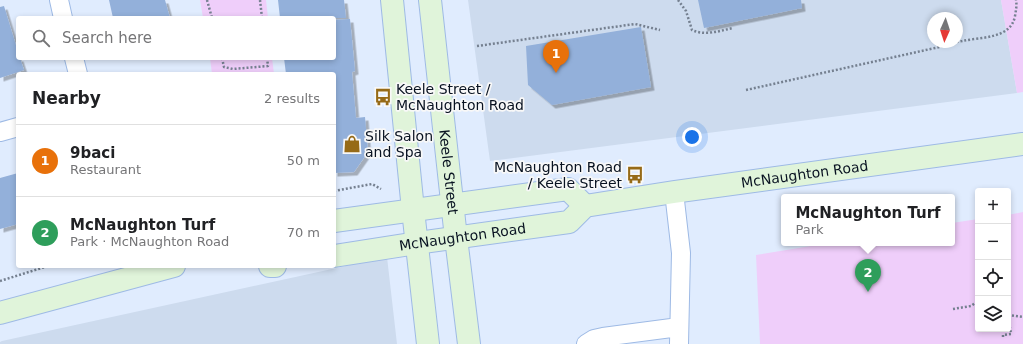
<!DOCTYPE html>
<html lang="en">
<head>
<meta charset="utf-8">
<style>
	body { margin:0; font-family:"DejaVu Sans",sans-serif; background:#f6f6f6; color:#202124 }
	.controls { position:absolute; right:12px; bottom:12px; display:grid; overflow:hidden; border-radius:4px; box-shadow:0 2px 6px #0003 }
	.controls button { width:36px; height:36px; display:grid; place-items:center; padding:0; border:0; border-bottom:1px solid #e0e0e0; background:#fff; color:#202124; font:20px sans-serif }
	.compass { position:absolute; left:927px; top:12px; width:36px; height:36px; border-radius:50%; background:#fff; box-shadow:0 2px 6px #0003; rotate:183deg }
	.you { position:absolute; left:692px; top:137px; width:14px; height:14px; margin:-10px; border:3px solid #fff; border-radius:50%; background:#1a73e8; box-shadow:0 0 0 6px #1a73e833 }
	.badge { display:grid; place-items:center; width:26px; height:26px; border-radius:50%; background:#966a17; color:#fff; font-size:13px; font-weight:700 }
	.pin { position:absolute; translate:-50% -33px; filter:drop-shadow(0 1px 2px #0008) }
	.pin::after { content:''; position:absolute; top:21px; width:14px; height:12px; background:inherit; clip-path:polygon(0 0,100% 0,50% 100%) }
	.popup { position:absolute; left:781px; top:194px; width:174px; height:52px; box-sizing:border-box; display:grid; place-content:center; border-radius:4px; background:#fff; filter:drop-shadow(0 1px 3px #0005); font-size:13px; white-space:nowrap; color:#757577 }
	.popup b { font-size:15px; color:#202124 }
	.popup::after { content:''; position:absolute; left:50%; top:100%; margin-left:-8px; border:8px solid transparent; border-top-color:#fff }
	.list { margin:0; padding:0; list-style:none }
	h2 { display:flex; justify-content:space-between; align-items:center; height:52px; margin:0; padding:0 16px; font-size:17px }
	h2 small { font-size:13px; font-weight:400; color:#757577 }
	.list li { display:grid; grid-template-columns:26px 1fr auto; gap:12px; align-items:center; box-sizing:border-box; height:72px; padding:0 16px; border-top:1px solid #e0e0e0 }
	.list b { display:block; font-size:15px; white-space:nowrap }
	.list p { margin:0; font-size:13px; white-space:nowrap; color:#757577 }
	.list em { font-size:13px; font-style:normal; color:#757577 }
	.icon { flex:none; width:22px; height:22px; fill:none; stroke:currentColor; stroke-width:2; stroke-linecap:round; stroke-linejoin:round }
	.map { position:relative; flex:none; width:1023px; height:344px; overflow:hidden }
	.search { position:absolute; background:#fff; box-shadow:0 2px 6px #0003; left:16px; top:16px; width:320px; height:44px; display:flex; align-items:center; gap:10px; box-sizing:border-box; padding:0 14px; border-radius:4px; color:#757577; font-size:15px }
	.panel { position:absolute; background:#fff; box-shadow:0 2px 6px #0003; left:16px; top:72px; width:320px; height:196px; border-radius:4px }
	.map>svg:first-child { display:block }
</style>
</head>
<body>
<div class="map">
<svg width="1023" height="344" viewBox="0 0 1023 344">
	<defs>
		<filter id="shadow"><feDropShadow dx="3.5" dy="3.5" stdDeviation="0" flood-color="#0004"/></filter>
	</defs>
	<rect width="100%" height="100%" fill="#e0ecfe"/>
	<!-- built -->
	<path fill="#cddbee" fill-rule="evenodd" d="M 468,0 L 1001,0 L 1017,93 L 490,161 ZM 933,18 L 957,18 L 957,42 L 933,42 Z
		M 387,257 L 397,344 L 0,344 L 0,342 L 2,341 Z"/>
	<!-- green -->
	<path fill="#efcefa" d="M 200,0 L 266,0 L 268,18 L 203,18 Z
		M 1001,0 L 1023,0 L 1023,92 L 1017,93 Z
		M 210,58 L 272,58 L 274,74 L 212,74 Z
		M 1023,212 L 1023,344 L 760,344 L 756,255 L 829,243 L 952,243 L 952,223 L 978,219 L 978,329 L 1008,329 L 1008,215 Z"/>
	<!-- building -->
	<path fill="#93b0da" filter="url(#shadow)" d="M 109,0 L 165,0 L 170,18 L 113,18 Z
		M 278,0 L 344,0 L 346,18 L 280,18 Z
		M 698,0 L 801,0 L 802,8 L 704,28 Z
		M 4,6 L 18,52 L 18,58 L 20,58 L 24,70 L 0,78 L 0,7 Z
		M 350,19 L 355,71 L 352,72 L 356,118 L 365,117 L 368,152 L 354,172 L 334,173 L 334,74 L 286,74 L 284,58 L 334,58 L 334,20 Z
		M 641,27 L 651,87 L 552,105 L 528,85 L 526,46 Z
		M 18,173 L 18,224 L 0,229 L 0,178 Z"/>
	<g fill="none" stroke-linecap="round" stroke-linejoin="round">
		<!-- street casing -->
		<g stroke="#9ebae5" stroke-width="20">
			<path id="street" d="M 59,0 L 63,18
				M 74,58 L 78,74
				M 0,132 L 18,127
				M 674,192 L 681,253 L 679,344
				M 586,344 L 594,339 L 603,337 L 679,327"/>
		</g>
		<!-- secondary casing -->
		<g stroke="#9ebae5" stroke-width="24">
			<g id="secondary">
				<path d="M 392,0 L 413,210 L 428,344"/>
				<path id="s1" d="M 430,0 L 456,238 L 469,344"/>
				<path d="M 334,221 L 568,189 L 585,206"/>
				<path id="s2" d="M 334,256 L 417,243 L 569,222 L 585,206 L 674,192 L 1023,144"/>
				<path d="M 270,266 L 275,266"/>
				<path d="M 0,313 L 174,266"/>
			</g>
		</g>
		<!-- path -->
		<path stroke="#758090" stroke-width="2.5" stroke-dasharray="2 2" stroke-linecap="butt" d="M 207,0 L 212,18
			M 260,0 L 262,18
			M 678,0 L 686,11 L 692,30 C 705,36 719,31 733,28
			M 477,46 L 635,24 L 660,30
			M 222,58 L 224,67 L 233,69 L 268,66 L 267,58
			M 746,90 L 935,48 C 944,46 953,42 962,41 C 981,37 1011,39 1015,16 C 1016,10 1017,5 1016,0
			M 334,191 L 372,184 L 381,189
			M 0,281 L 48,266
			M 953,309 L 971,306 L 978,301
			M 1008,315 L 1023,317
			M 1003,337 L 1003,335 L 1011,334 L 1008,316"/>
		<!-- street -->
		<use href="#street" stroke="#fff" stroke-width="18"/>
		<!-- secondary -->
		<use href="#secondary" stroke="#e0f4da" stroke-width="22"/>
	</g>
	<!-- icons -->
	<defs>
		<g id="bus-bare" transform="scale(1.38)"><path d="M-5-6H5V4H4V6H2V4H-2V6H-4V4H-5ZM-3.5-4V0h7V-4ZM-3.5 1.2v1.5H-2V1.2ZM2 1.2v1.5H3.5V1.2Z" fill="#966a17" stroke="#f8f8f8" stroke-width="2.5" paint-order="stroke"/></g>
		<g id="shop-bare" transform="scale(1.38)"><path d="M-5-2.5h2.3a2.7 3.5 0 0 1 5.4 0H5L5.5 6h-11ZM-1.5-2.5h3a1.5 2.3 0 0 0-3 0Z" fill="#966a17" stroke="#f8f8f8" stroke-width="2.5" paint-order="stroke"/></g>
	</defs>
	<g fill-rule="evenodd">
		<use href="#bus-bare" x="383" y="97"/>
		<use href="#shop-bare" x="352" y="144"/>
		<use href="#bus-bare" x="635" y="175"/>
	</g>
	<g text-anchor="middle" stroke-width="3.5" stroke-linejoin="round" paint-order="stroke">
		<!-- poi labels -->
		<g font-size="14" fill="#081221" stroke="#f8f8f8" text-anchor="start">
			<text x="396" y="94">Keele Street /<tspan x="396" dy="16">McNaughton Road</tspan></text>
			<text x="365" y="141">Silk Salon<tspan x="365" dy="16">and Spa</tspan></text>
			<text x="622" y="172" text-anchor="end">McNaughton Road<tspan x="622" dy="16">/ Keele Street</tspan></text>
		</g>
		<!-- street labels -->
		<g font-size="14" fill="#081221" stroke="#f8f8f8">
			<text dy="5" stroke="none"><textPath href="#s1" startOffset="173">Keele Street</textPath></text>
			<text dy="5" stroke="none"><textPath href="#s2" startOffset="482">McNaughton Road</textPath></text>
			<text dy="5" stroke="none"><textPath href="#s2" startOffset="130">McNaughton Road</textPath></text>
		</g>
	</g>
</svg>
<div class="controls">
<button>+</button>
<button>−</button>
<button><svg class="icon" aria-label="locate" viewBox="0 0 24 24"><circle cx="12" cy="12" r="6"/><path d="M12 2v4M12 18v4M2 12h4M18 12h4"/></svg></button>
<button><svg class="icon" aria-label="layers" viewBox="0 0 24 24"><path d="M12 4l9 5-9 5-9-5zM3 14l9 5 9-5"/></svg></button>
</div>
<svg class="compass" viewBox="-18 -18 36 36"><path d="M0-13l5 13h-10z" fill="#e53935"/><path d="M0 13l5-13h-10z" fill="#757577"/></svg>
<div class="you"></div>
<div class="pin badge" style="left:556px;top:73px;background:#e8710a">1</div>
<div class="pin badge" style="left:868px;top:292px;background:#2e9e5b">2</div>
<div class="popup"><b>McNaughton Turf</b>Park</div>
<div class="search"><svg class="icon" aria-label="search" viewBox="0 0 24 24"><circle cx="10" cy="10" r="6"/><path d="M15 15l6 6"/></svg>Search here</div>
<section class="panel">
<h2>Nearby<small>2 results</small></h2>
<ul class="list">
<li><span class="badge" style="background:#e8710a">1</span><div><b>9baci</b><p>Restaurant</p></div><em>50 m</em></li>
<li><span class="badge" style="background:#2e9e5b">2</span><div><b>McNaughton Turf</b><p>Park · McNaughton Road</p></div><em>70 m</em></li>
</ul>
</section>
</div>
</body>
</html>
